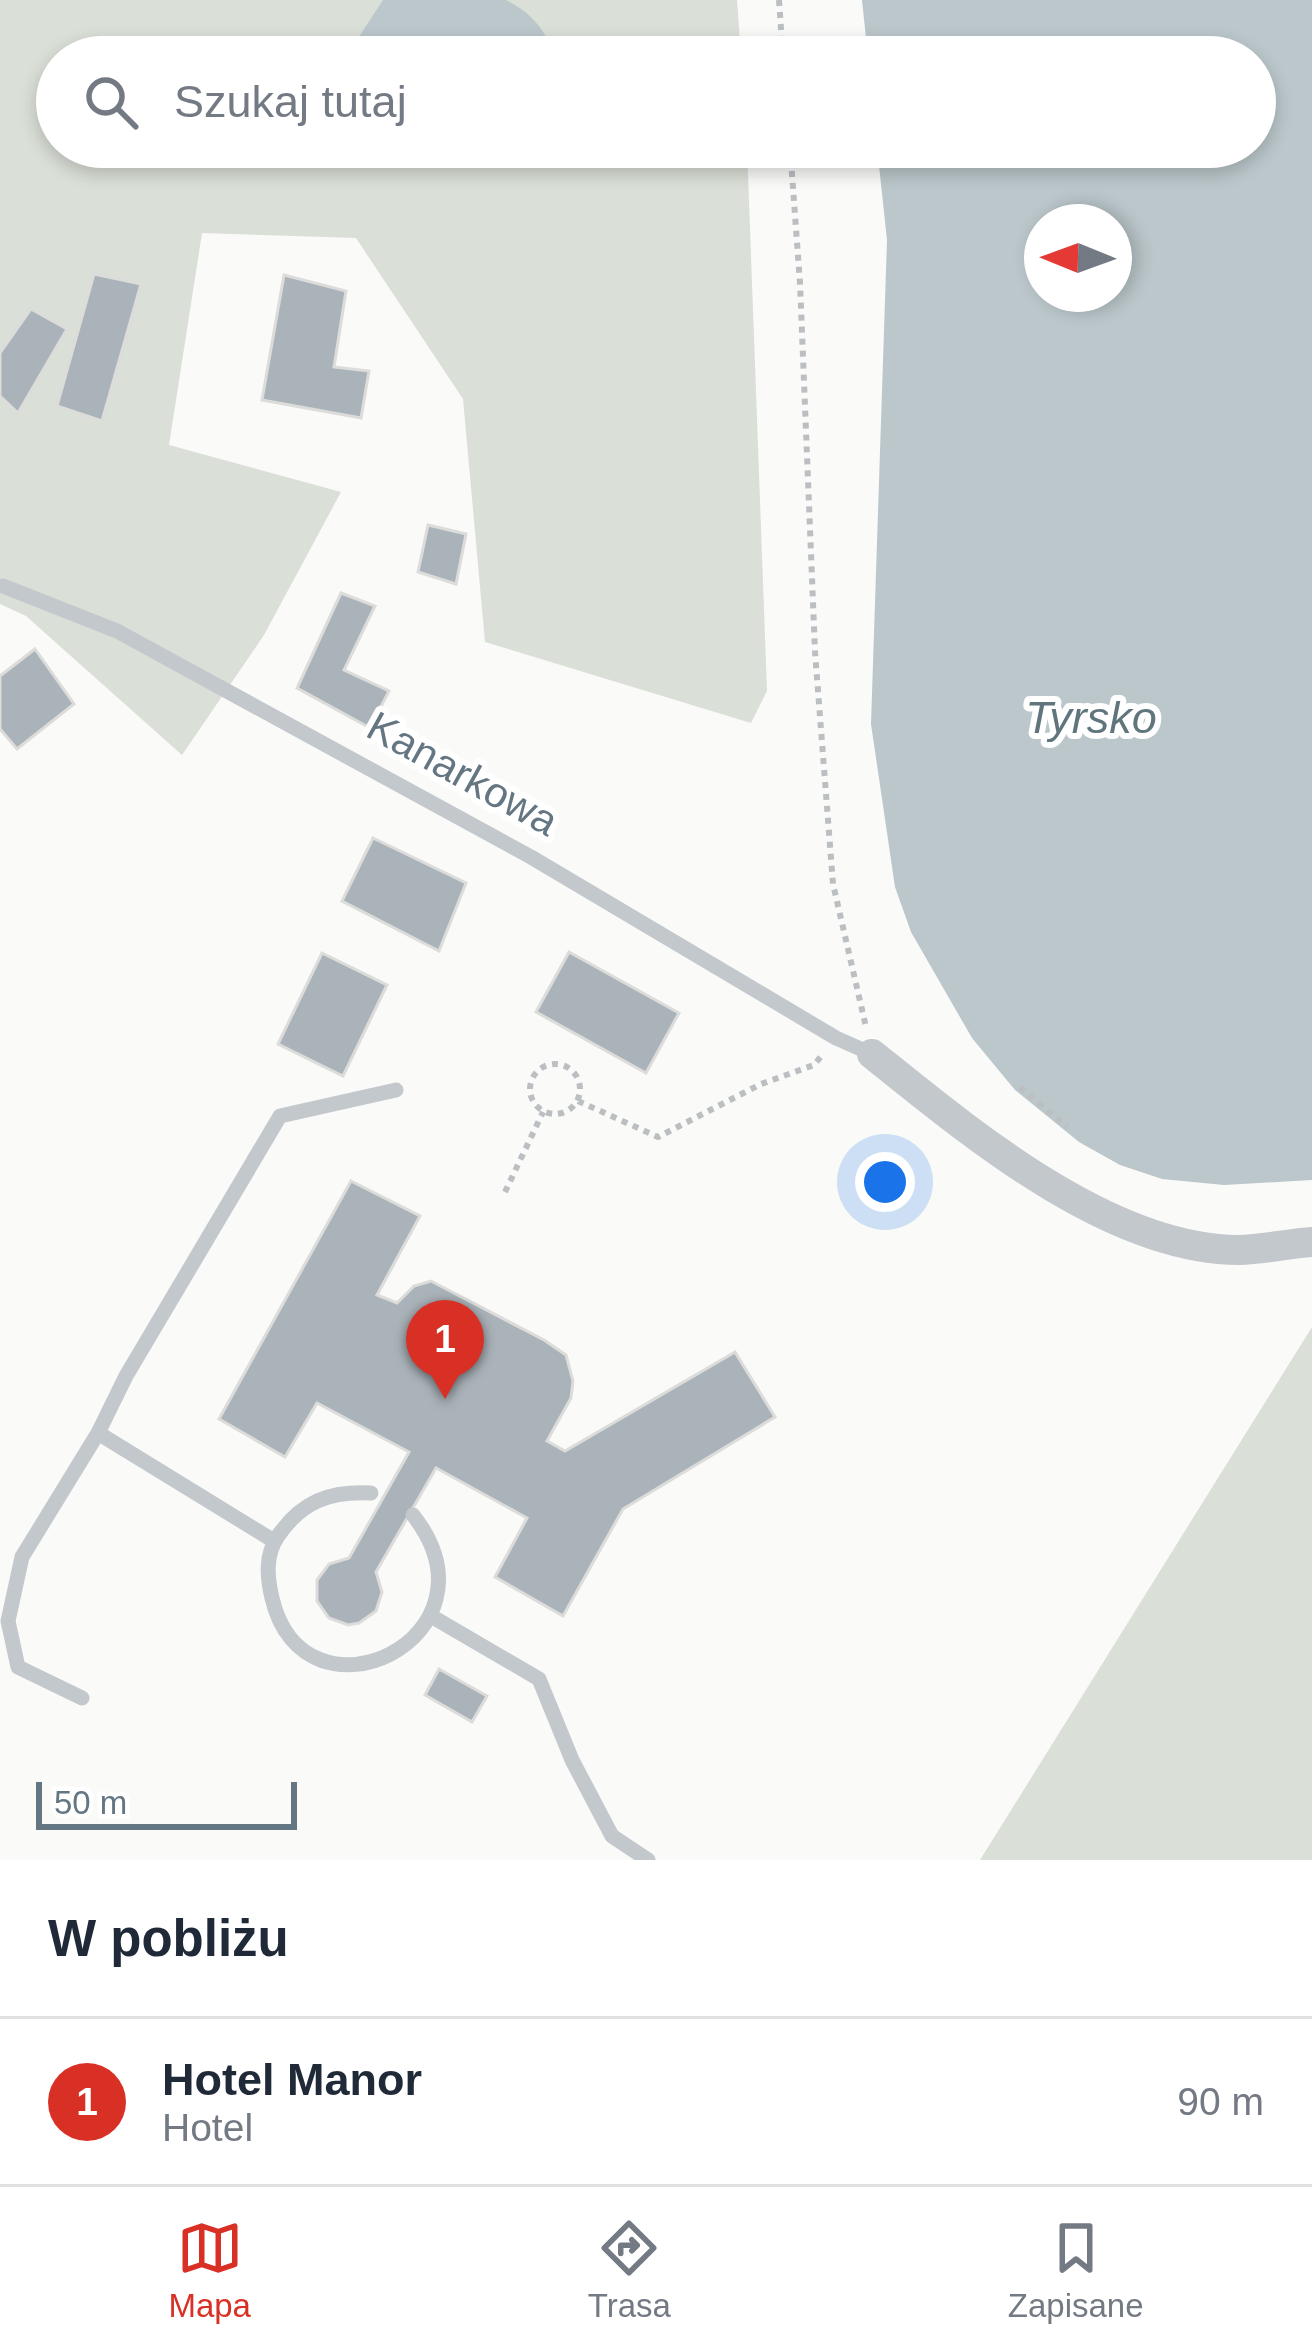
<!DOCTYPE html>
<html lang="pl">
<head>
<meta charset="utf-8">
<style>
	body { margin:0; font-family:Helvetica,sans-serif; background:#f6f6f7; color:#1f2937 }
	.compass { position:absolute; left:1024px; top:204px; width:108px; height:108px; border-radius:50%; background:#fff; box-shadow:0 6px 18px #0003; rotate:271deg }
	.scale { position:absolute; left:36px; bottom:30px; width:261px; box-sizing:border-box; padding-left:12px; border:6px solid #657683; border-top:0; font-size:33px; line-height:42px; white-space:nowrap; color:#657683; -webkit-text-stroke:9px #fff; paint-order:stroke }
	.you { position:absolute; left:885px; top:1182px; width:42px; height:42px; margin:-30px; border:9px solid #fff; border-radius:50%; background:#1a73e8; box-shadow:0 0 0 18px #1a73e833 }
	.badge { display:grid; place-items:center; width:78px; height:78px; border-radius:50%; background:#d93025; color:#fff; font-size:39px; font-weight:700 }
	.pin { position:absolute; translate:-50% -99px; filter:drop-shadow(0 3px 6px #0008) }
	.pin::after { content:''; position:absolute; top:63px; width:42px; height:36px; background:inherit; clip-path:polygon(0 0,100% 0,50% 100%) }
	.list { margin:0; padding:0; list-style:none }
	h2 { display:flex; justify-content:space-between; align-items:center; height:156px; margin:0; padding:0 48px; font-size:51px }
	h2 small { font-size:39px; font-weight:400; color:#747a83 }
	.list li { display:grid; grid-template-columns:78px 1fr auto; gap:36px; align-items:center; box-sizing:border-box; height:168px; padding:0 48px; border-top:3px solid #e0e1e3 }
	.list b { display:block; font-size:45px; white-space:nowrap }
	.list p { margin:0; font-size:39px; white-space:nowrap; color:#747a83 }
	.list em { font-size:39px; font-style:normal; color:#747a83 }
	.icon { flex:none; width:66px; height:66px; fill:none; stroke:currentColor; stroke-width:2; stroke-linecap:round; stroke-linejoin:round }
	.map { position:relative; flex:none; width:1312px; height:1860px; overflow:hidden }
	.search { position:absolute; background:#fff; box-shadow:0 6px 18px #0003; left:36px; right:36px; top:36px; height:132px; display:flex; align-items:center; gap:30px; box-sizing:border-box; padding:0 42px; border-radius:66px; color:#747a83; font-size:45px }
	.sheet { height:324px; background:#fff }
	nav { display:flex; justify-content:space-around; align-items:center; box-sizing:border-box; height:168px; border-top:3px solid #e0e1e3; background:#fff; font-size:33px; color:#747a83 }
	nav a { display:grid; justify-items:center; gap:6px }
	nav .on { color:#d93025 }
	.map>svg:first-child { display:block }
</style>
</head>
<body>
<div class="map">
<svg width="1312" height="1860" viewBox="0 0 1312 1860">
	<rect width="100%" height="100%" fill="#fafaf8"/>
	<!-- green -->
	<path fill="#dadfd7" d="M 0,0 L 737,0 L 741,57 L 57,57 L 57,147 L 747,147 L 767,691 L 751,723 L 485,642 L 463,399 L 356,238 L 202,233 L 169,445 L 341,492 L 264,635 L 182,755 L 26,616 L 0,604 Z
		M 1312,1327 L 1312,1860 L 980,1860 Z"/>
	<!-- water -->
	<path fill="#bbc7cb" fill-rule="evenodd" d="M 383,0 L 506,0 C 529,11 549,32 553,57 L 352,57 L 351,49 Z
		M 862,0 L 1312,0 L 1312,1180 L 1224,1185 L 1162,1179 L 1120,1165 L 1079,1142 L 1015,1090 L 972,1038 L 911,932 L 895,887 L 871,724 L 887,240 L 877,147 L 1255,147 L 1255,57 L 868,57 ZM 1114,222 L 1114,294 L 1042,294 L 1042,222 Z
		M 407,147 L 527,147 L 480,162 L 414,152 Z"/>
	<!-- building -->
	<path fill="#aab3b9" stroke="#dcdcda" stroke-width="3" d="M 94,274 L 141,284 L 102,421 L 57,406 Z
		M 284,275 L 346,291 L 334,367 L 369,371 L 361,418 L 262,400 Z
		M 31,309 L 67,329 L 18,413 L 0,396 L 0,353 Z
		M 428,525 L 466,534 L 456,584 L 418,572 Z
		M 341,593 L 375,606 L 344,670 L 389,691 L 370,728 L 297,688 Z
		M 35,649 L 74,704 L 17,749 L 0,729 L 0,676 Z
		M 373,838 L 466,883 L 439,951 L 342,901 Z
		M 569,952 L 679,1013 L 646,1073 L 536,1012 Z
		M 322,953 L 387,985 L 343,1076 L 278,1044 Z
		M 351,1181 L 420,1216 L 377,1295 L 397,1303 L 414,1286 L 431,1281 L 544,1340 L 566,1355 L 573,1381 L 571,1398 L 547,1441 L 565,1451 L 735,1352 L 775,1417 L 623,1509 L 563,1616 L 495,1577 L 527,1518 L 436,1468 L 376,1572 L 382,1592 L 376,1611 L 359,1623 L 348,1625 L 329,1618 L 317,1601 L 317,1580 L 329,1564 L 349,1558 L 409,1452 L 317,1403 L 285,1457 L 219,1419 Z
		M 439,1669 L 487,1696 L 472,1722 L 425,1695 Z"/>
	<g fill="none" stroke-linecap="round" stroke-linejoin="round">
		<!-- path -->
		<path stroke="#bbbfc2" stroke-width="6" stroke-dasharray="6 6" stroke-linecap="butt" d="M 779,0 L 783,57
			M 790,147 L 800,283 L 815,652 L 833,884 L 866,1027
			M530 1089a25 25 0 1 1 50 0a25 25 0 1 1-50 0Z
			M 1020,1087 L 1067,1127
			M 578,1101 L 658,1137 L 761,1084 L 814,1065 L 822,1055
			M 505,1192 L 543,1112"/>
		<!-- lane -->
		<path stroke="#c3c8cc" stroke-width="15" d="M 3,586 L 117,631 L 531,857 L 836,1038 L 872,1054
			M 371,1493 C 330,1491 302,1501 278,1536 C 265,1555 267,1577 272,1598 C 304,1735 509,1638 413,1515
			M 274,1541 L 98,1433 L 126,1376 L 280,1116 L 396,1090
			M 431,1616 L 539,1679 L 572,1760 L 612,1836 L 648,1860
			M 82,1698 L 18,1667 L 8,1621 L 22,1557 L 98,1433"/>
		<!-- street -->
		<path stroke="#c3c8cc" stroke-width="30" d="M 872,1054 C 968,1131 1109,1250 1239,1250 C 1263,1249 1288,1244 1312,1242"/>
	</g>
	<g text-anchor="middle" stroke-width="12" stroke-linejoin="round" paint-order="stroke">
		<!-- street labels -->
		<g font-size="42" fill="#657683" stroke="#fff">
			<text transform="translate(463 773) rotate(29)" y="15">Kanarkowa</text>
		</g>
		<!-- water labels -->
		<g font-size="45" font-style="italic" fill="#60757c" stroke="#fff">
			<text x="1091" y="733">Tyrsko</text>
		</g>
	</g>
</svg>
<svg class="compass" viewBox="-18 -18 36 36"><path d="M0-13l5 13h-10z" fill="#e53935"/><path d="M0 13l5-13h-10z" fill="#747a83"/></svg>
<div class="scale">50 m</div>
<div class="you"></div>
<div class="pin badge" style="left:445px;top:1399px">1</div>
<div class="search"><svg class="icon" aria-label="search" viewBox="0 0 24 24"><circle cx="10" cy="10" r="6"/><path d="M15 15l6 6"/></svg>Szukaj tutaj</div>
</div>
<section class="sheet">
<h2>W pobliżu<small></small></h2>
<ul class="list">
<li><span class="badge">1</span><div><b>Hotel Manor</b><p>Hotel</p></div><em>90 m</em></li>
</ul>
</section>
<nav>
<a class="on"><svg class="icon" aria-label="map" viewBox="0 0 24 24"><path d="M3 6l6-2 6 2 6-2v14l-6 2-6-2-6 2zM9 4v14M15 6v14"/></svg>Mapa</a>
<a><svg class="icon" aria-label="directions" viewBox="0 0 24 24"><path d="M12 3l9 9-9 9-9-9zM9 14v-3h6M13 9l2 2-2 2"/></svg>Trasa</a>
<a><svg class="icon" aria-label="saved" viewBox="0 0 24 24"><path d="M7 4h10v16l-5-4-5 4z"/></svg>Zapisane</a>
</nav>
</body>
</html>
